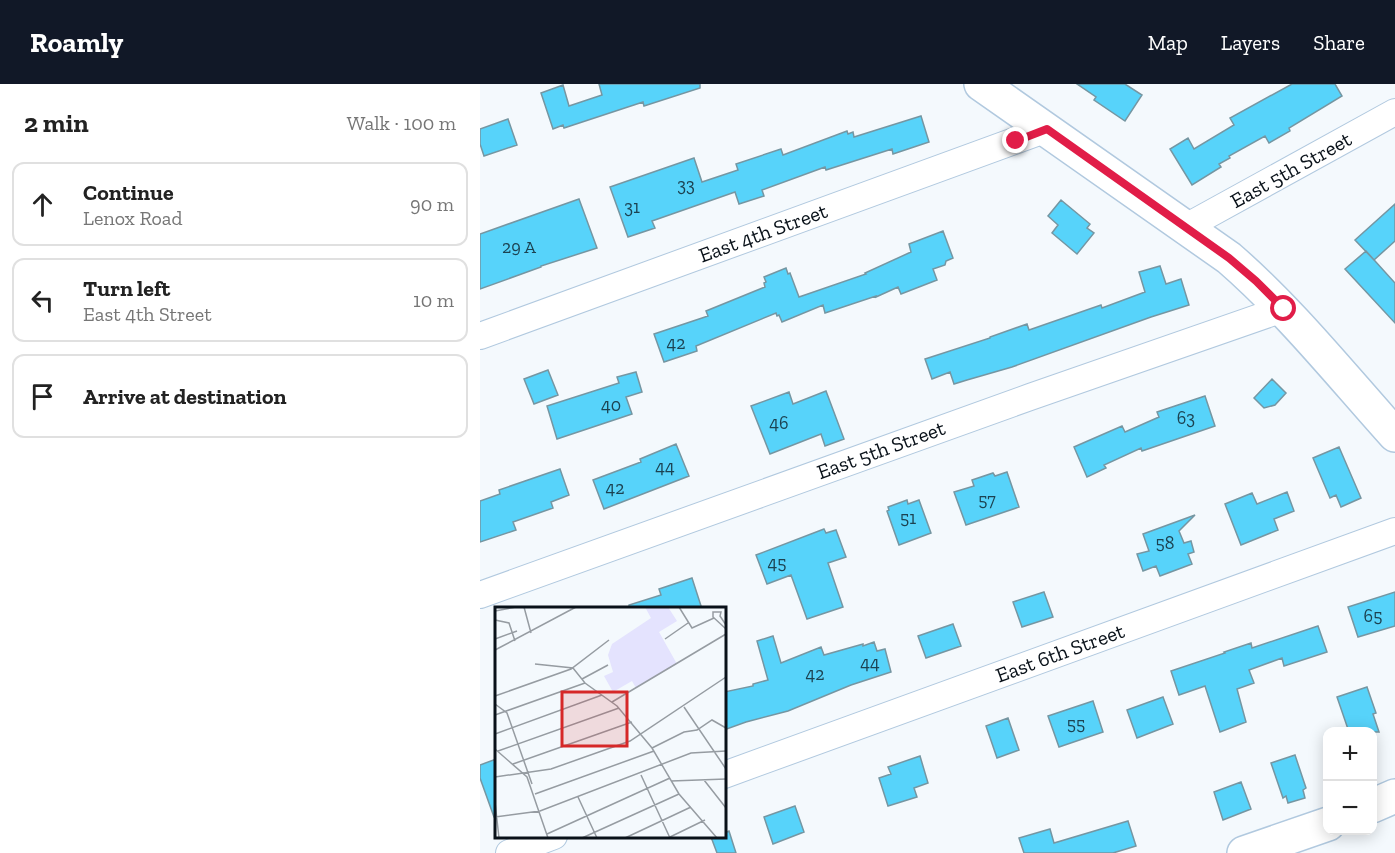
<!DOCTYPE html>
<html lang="en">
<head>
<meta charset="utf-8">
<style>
	body { margin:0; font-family:"Zilla Slab",serif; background:#f2f2f2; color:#222 }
	.controls { position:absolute; right:18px; bottom:18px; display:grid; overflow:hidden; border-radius:12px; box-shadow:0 3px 15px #0003 }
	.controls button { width:54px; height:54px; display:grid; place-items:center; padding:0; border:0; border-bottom:2px solid #e0e0e0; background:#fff; color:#222; font:30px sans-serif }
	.stop { position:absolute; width:18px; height:18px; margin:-14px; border:4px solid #e11d48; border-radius:50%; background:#fff }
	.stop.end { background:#e11d48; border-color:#fff; box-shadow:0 2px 6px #0008 }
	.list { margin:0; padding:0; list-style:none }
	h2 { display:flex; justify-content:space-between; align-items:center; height:78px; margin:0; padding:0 24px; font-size:26px }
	h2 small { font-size:20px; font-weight:400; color:#767676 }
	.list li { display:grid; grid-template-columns:39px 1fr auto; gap:18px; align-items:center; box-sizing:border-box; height:84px; margin:0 12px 12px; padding:0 12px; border:2px solid #e0e0e0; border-radius:12px }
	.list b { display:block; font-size:22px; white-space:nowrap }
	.list p { margin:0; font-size:20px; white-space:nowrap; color:#767676 }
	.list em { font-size:20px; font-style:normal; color:#767676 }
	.icon { flex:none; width:33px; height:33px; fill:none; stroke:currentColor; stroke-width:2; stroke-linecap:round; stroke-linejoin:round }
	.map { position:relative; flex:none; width:915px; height:769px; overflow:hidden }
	header { display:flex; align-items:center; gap:36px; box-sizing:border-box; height:84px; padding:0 30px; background:#111827; color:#fff }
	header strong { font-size:28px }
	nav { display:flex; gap:33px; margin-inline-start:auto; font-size:21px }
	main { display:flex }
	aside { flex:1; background:#fff }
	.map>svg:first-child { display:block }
</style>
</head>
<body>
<header>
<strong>Roamly</strong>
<nav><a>Map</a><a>Layers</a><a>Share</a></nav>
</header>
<main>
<aside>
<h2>2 min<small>Walk · 100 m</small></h2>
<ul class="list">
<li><svg class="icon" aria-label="ahead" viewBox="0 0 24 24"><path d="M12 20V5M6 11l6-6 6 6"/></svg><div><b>Continue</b><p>Lenox Road</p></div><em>90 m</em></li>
<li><svg class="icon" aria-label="left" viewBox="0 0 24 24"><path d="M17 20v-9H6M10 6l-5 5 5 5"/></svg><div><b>Turn left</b><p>East 4th Street</p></div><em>10 m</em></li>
<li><svg class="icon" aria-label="arrive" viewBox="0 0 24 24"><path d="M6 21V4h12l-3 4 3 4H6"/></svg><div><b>Arrive at destination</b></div></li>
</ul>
</aside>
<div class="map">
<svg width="915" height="769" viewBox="0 0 915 769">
	<rect width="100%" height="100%" fill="#f4f9fd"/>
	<!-- building -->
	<path fill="#57d3fa" stroke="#7596a2" stroke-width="1.5" d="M 119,0 L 220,0 L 220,4 L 164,22 L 163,18 L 84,44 L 83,41 L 73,45 L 61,9 L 83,1 L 89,22 L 122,11 Z
		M 597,0 L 645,0 L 662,11 L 645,37 L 614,16 L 616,13 Z
		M 812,0 L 855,0 L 862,12 L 809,44 L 810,47 L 789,59 L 785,52 L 749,72 L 750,74 L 739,80 L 741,83 L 712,101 L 690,65 L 708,54 L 714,65 L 754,41 L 750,34 Z
		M 441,32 L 449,58 L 413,70 L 412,65 L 346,86 L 345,83 L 282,106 L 284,112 L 259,120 L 255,108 L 172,137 L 175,144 L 148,153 L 130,103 L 214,74 L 222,98 L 258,86 L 256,80 L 301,65 L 303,71 L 367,47 L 368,50 L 373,48 L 374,53 Z
		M 28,35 L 37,61 L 4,72 L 0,60 L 0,45 Z
		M 99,115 L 117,164 L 61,182 L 61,183 L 0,205 L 0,150 Z
		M 581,116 L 610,140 L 607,144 L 614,149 L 597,170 L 572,149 L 578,141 L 568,132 Z
		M 915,120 L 915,157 L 894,176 L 875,156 Z
		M 463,147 L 473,174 L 466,177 L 465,181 L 453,185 L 457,196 L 421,210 L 418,203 L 396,213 L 396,212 L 345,229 L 343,221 L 302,238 L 299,231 L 297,232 L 296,229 L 216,262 L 217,267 L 184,278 L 174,250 L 228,232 L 226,227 L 285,203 L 284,199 L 286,198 L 284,193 L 306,184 L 308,190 L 310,189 L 319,213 L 386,190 L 385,189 L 431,168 L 429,160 Z
		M 886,167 L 915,199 L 915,239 L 865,185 Z
		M 680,182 L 686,200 L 701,195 L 709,221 L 671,233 L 532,283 L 487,296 L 474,300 L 470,288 L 452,295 L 445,275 L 510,254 L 510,253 L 547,240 L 549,246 L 621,221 L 622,224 L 665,208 L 659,188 Z
		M 68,286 L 78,311 L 54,320 L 44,295 Z
		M 156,288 L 162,308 L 146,313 L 152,330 L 77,355 L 67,322 L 139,299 L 137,293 Z
		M 792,295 L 806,309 L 795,321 L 784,324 L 774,314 Z
		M 346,307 L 364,355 L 345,362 L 341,350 L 290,370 L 271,322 L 309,308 L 313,320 Z
		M 725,312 L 735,342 L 662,367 L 661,364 L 624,381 L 626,384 L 607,393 L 594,363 L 642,342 L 645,348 L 679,333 L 677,328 Z
		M 196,360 L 209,392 L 124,425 L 113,396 L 161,378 L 160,375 Z
		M 859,363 L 881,414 L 861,423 L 856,411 L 850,414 L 833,374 Z
		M 80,385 L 89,411 L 71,418 L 73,424 L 33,438 L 36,446 L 0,458 L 0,417 L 20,410 L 19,406 Z
		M 527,388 L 539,423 L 486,441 L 474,408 L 494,402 L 492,396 L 513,389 L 515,392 Z
		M 807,408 L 814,427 L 794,435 L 798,446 L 761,461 L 745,420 L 772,409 L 777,420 Z
		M 427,416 L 428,420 L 439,416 L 451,449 L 419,461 L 407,427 L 409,426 L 408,423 Z
		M 715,431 L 699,447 L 704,459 L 711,457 L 714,468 L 708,470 L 712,480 L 680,492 L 676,482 L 663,487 L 657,470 L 669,467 L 663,450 Z
		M 344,445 L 346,449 L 356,446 L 366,473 L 348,479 L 363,523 L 327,535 L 311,491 L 287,500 L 276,471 Z
		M 212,494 L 222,525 L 149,525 L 149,521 L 181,511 L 179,505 Z
		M 564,508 L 573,533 L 542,543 L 533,518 Z
		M 915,508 L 915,542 L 878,553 L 868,523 Z
		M 473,540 L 481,562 L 446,574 L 438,552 Z
		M 838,542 L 847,568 L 804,582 L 802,574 L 769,586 L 774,599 L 757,605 L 766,638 L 740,648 L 725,602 L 699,611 L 691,587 L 745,569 L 744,568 L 771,559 L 772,564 Z
		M 293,552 L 301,579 L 341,563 L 344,571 L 383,560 L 383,562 L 394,558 L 397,567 L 405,565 L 411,588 L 371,601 L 308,627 L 266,638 L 244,646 L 244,608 L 273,602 L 273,600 L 288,596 L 277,557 Z
		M 887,603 L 896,629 L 893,630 L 899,648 L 869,648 L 857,613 Z
		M 683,613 L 693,640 L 657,654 L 647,626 Z
		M 613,617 L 623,648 L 579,663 L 568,632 Z
		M 528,634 L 539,666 L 517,674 L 506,642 Z
		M 815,671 L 826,704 L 823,706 L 825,714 L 808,719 L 806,712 L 803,714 L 791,679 Z
		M 440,672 L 448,699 L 434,704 L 437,713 L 408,722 L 399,694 L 411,690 L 408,683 Z
		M 16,675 L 16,733 L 14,733 L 0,694 L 0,681 Z
		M 761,698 L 771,725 L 743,736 L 734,708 Z
		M 315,722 L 324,748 L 293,760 L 284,733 Z
		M 648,737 L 656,762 L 633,769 L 544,769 L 539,754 L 570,745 L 574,759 Z
		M 249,747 L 256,769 L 237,769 L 231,753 L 244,753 L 244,749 Z"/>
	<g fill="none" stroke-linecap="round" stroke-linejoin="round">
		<!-- street casing -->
		<g stroke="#b1c9df" stroke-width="28">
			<path id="street" d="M 706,143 L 915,28
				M 0,252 L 567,45
				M 0,511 L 550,313 L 803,225
				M 244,691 L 915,447
				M 29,769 L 74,752"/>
		</g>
		<!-- secondary casing -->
		<g stroke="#b1c9df" stroke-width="36">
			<path id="secondary" d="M 501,0 L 749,174 C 810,227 861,291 915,351
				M 892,722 L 915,712
				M 764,769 L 848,740"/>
		</g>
		<!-- street -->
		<use href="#street" stroke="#fff" stroke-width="26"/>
		<!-- secondary -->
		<use href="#secondary" stroke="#fff" stroke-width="33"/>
	</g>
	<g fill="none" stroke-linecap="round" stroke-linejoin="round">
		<!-- route -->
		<path stroke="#e11d48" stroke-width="8" d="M 536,57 L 567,45 L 749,174 L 776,197 L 804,225"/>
	</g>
	<g text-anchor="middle" stroke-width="4.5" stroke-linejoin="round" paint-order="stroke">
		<!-- number labels -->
		<g font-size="18" fill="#1c4251">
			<text x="206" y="107">33</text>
			<text x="152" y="129">31</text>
			<text x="39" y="169">29 A</text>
			<text x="196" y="265">42</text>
			<text x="131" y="327">40</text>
			<text x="706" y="340">63</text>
			<text x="299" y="345">46</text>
			<text x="185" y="389">44</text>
			<text x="135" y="410">42</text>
			<text x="507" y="422">57</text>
			<text x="428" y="440">51</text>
			<text x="685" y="465">58</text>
			<text x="297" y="485">45</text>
			<text x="893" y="538">65</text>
			<text x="390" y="585">44</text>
			<text x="335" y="596">42</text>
			<text x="596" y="646">55</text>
		</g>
		<!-- street labels -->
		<g font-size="21" fill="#091119" stroke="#fff">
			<text transform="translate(811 86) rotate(-29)" y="7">East 5th Street</text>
			<text transform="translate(283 149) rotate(-20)" y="7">East 4th Street</text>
			<text transform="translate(401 366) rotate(-20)" y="7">East 5th Street</text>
			<text transform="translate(580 569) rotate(-20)" y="7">East 6th Street</text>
		</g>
	</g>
	<!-- overview -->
	<g transform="translate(15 523)">
		<rect width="231" height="231" fill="#f4f9fd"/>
		<path d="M 150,0 L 173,0 L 182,14 L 164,25 L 182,57 L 141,81 L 137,74 L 118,85 L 109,69 L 118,65 L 113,48 L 117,37 L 156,11 Z" fill="#e4e3fe"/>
		<path fill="none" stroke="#969ca2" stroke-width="1.5" d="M 29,0 L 36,26M 184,0 L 197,21 L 219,11M 0,4 L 21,0M 0,13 L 14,16 L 20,34M 231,18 L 225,9 L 226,5 L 218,5 L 218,10 L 231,22M 0,32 L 22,24M 170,32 L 193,16M 0,43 L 81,0M 40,57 L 78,61 L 90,76 L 122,99 L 157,141 L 184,187 L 222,231M 87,72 L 113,58M 0,89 L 76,62 L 114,33M 117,95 L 231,27M 0,97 L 12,106 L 37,177M 189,100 L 231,162M 0,108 L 90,76M 0,127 L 107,88M 157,141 L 189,125 L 202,123 L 217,113 L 231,121M 0,142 L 32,170 L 53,231M 3,144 L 124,101M 18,157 L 137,115M 146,168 L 175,231M 0,170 L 56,162 L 135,134 L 231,70M 209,173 L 231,201M 176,174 L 231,172M 40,187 L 159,144M 83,190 L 102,231M 0,195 L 4,231M 0,210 L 45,204 L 196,146 L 231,144M 52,227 L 175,171M 175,230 L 210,213M 87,231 L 184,187M 130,231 L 196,200"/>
		<path fill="#d62828" fill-opacity="0.15" stroke="#d62828" stroke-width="3" d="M 67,85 L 132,85 L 132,139 L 67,139 Z"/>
		<rect width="231" height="231" fill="none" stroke="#091119" stroke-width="3"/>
	</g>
</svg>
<div class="controls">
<button>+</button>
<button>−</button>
</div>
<div class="stop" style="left:804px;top:225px"></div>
<div class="stop end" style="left:536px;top:57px"></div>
</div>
</main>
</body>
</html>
